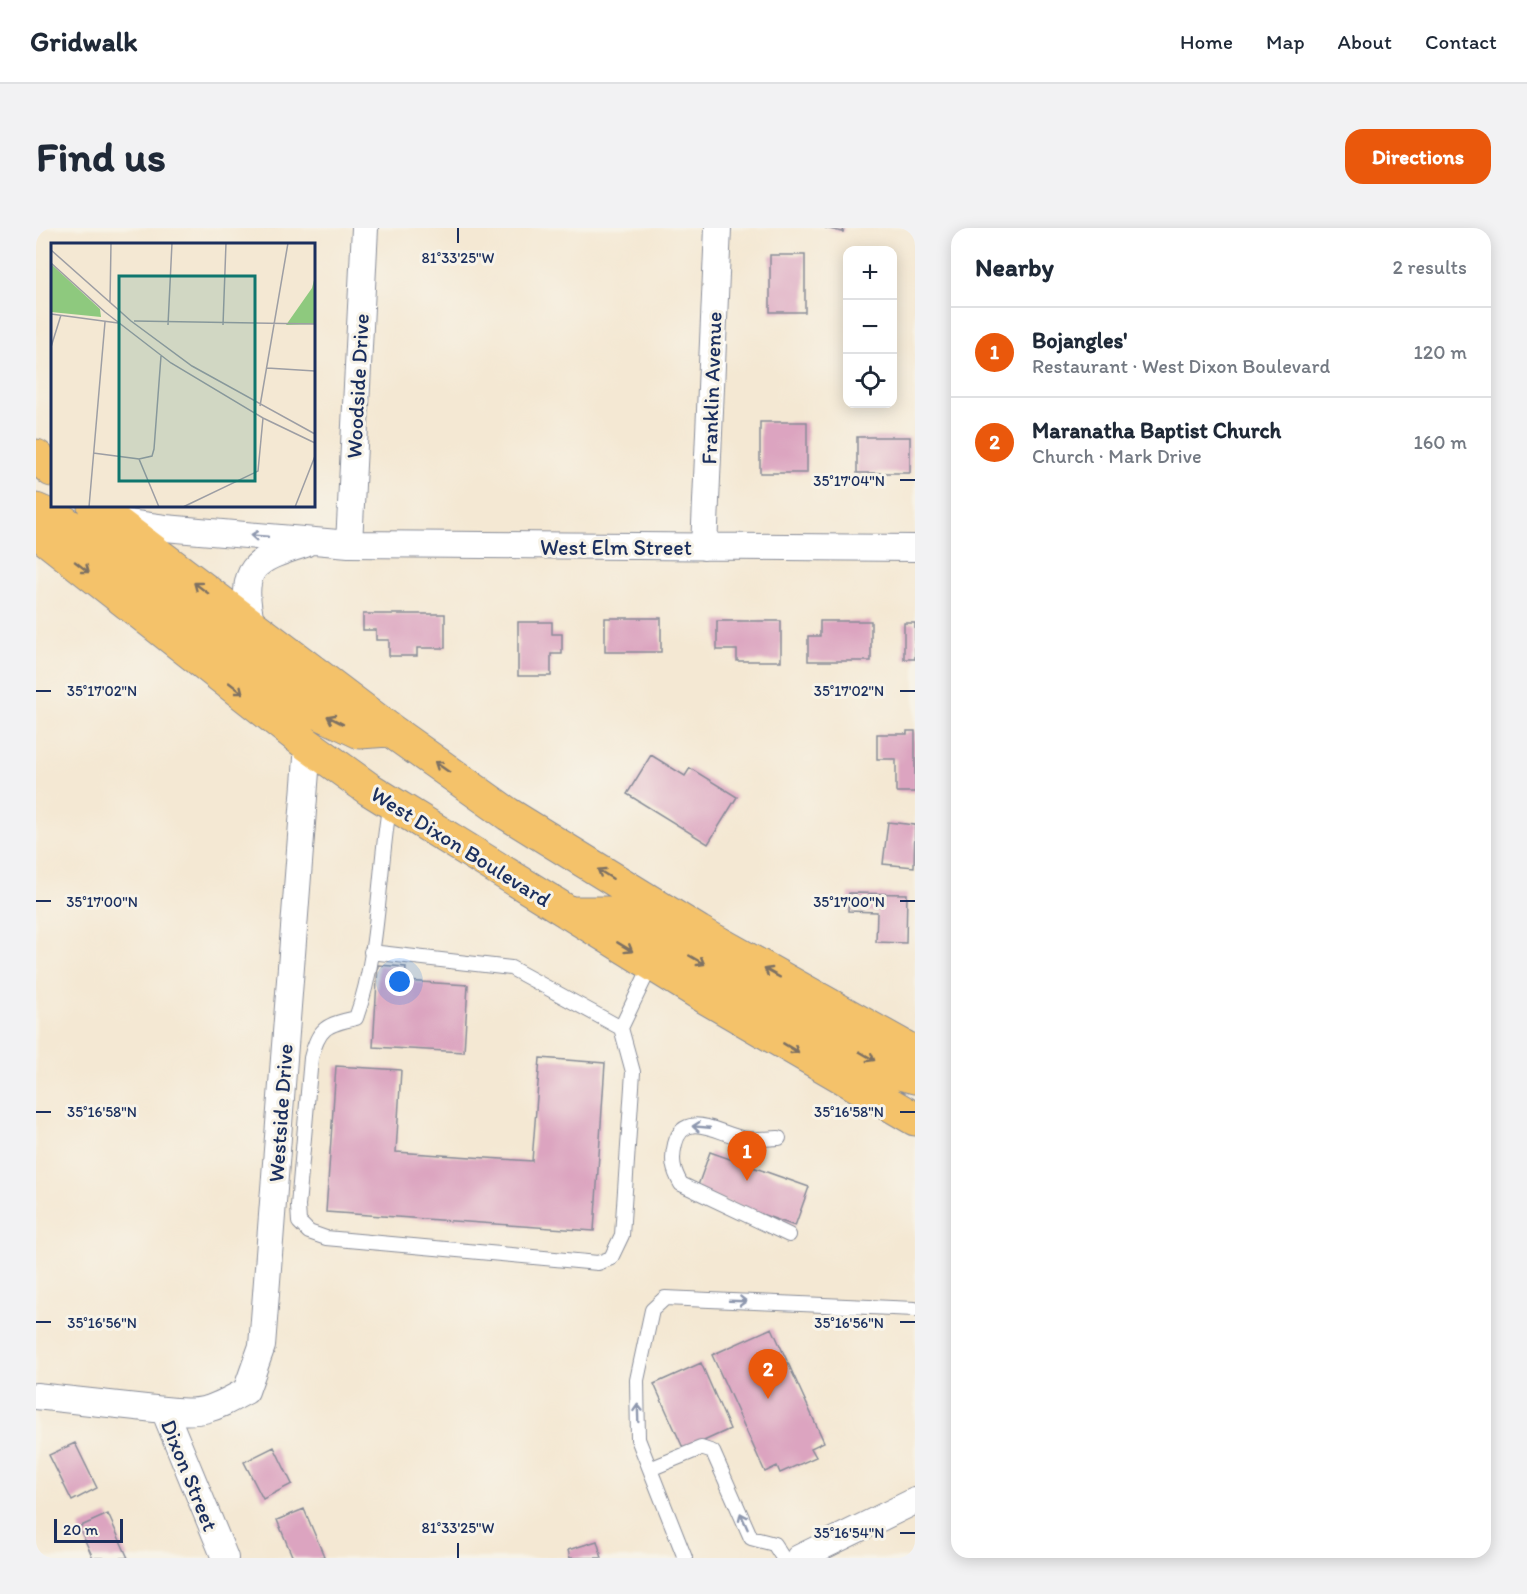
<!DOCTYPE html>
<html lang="en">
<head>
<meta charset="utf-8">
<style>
	body { margin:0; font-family:Itim,sans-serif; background:#f2f2f3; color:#1f2937 }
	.controls { position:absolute; right:18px; top:18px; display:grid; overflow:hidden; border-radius:12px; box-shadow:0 3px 15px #0003 }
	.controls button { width:54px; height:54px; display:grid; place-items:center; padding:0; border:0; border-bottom:2px solid #e0e1e3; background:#fff; color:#1f2937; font:30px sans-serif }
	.scale { position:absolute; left:18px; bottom:15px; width:69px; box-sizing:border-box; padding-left:6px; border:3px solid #1b2f5e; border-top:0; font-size:16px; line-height:21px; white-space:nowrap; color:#1b2f5e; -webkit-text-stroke:4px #f7f3e8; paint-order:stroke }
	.you { position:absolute; left:364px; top:754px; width:21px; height:21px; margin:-15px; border:4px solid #fff; border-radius:50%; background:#1a73e8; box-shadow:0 0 0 9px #1a73e833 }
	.badge { display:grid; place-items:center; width:39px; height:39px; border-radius:50%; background:#ea580c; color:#fff; font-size:20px; font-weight:700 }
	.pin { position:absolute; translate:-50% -50px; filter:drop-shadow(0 2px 3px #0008) }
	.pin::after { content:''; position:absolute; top:32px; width:21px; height:18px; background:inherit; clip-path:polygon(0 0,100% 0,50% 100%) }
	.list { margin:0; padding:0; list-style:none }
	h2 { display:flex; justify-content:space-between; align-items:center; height:78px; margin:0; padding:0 24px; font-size:26px }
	h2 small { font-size:20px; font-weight:400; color:#747a83 }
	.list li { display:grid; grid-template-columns:39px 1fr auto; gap:18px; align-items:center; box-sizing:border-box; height:90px; padding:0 24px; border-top:2px solid #e0e1e3 }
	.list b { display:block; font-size:22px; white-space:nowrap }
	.list p { margin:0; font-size:20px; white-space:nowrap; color:#747a83 }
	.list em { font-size:20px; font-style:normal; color:#747a83 }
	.icon { flex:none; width:33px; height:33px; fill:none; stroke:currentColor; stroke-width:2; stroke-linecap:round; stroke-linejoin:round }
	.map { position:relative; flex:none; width:879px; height:1330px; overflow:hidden; border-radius:18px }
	header { display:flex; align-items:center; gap:36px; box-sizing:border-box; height:84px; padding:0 30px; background:#fff; border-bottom:2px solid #e0e1e3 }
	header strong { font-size:28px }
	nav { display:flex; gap:33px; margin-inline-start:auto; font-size:21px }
	.intro { display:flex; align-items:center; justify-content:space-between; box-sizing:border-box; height:144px; padding:0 36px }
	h1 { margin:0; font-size:42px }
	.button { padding:15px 27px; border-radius:18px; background:#ea580c; color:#fff; font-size:21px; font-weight:700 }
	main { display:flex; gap:36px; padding:0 36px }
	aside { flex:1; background:#fff; border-radius:18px; box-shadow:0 3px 15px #0003 }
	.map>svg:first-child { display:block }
</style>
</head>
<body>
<header>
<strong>Gridwalk</strong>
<nav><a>Home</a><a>Map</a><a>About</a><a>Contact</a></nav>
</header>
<div class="intro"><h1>Find us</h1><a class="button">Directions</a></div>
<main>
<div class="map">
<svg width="879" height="1330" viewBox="0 0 879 1330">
	<rect width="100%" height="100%" fill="#f7f3e8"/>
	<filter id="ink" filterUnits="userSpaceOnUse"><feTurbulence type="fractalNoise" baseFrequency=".0167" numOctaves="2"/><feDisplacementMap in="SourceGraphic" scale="12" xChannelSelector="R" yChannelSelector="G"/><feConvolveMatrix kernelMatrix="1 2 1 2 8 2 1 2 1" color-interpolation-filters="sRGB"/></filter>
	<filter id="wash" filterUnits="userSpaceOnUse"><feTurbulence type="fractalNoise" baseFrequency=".008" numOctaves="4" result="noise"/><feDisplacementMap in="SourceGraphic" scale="24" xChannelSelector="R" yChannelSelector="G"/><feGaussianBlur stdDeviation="1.35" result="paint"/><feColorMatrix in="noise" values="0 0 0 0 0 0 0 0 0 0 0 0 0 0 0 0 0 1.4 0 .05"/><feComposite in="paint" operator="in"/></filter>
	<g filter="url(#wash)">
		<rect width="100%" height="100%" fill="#f4e8d3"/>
		<g id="blocks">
			<!-- building -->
			<path fill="#dca4c0" d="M 789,0 L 808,0 L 807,4 Z
				M 734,27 L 769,27 L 769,84 L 734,84 Z
				M 724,194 L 771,194 L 771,245 L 724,245 Z
				M 821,209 L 874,209 L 874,245 L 821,245 Z
				M 327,386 L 409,386 L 409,420 L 381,420 L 381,428 L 353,428 L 353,412 L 340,412 L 340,402 L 327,402 Z
				M 569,390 L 625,390 L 625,424 L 569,424 Z
				M 681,393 L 745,393 L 745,433 L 701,433 L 701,422 L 681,422 Z
				M 784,393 L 835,393 L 835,433 L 772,433 L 772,408 L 784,408 Z
				M 482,394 L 516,394 L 516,406 L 526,406 L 526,426 L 515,426 L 515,448 L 482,448 Z
				M 868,395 L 879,395 L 879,431 L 868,431 Z
				M 871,503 L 879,503 L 879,564 L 860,564 L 860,531 L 841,531 L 841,506 L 871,506 Z
				M 615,527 L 649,548 L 654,540 L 701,569 L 672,616 L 591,566 Z
				M 852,594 L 879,597 L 878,639 L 847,636 Z
				M 813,665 L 871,666 L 870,715 L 840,714 L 841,684 L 812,683 Z
				M 342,737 L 370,739 L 369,753 L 432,757 L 428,824 L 337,819 Z
				M 504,830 L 569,835 L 558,1003 L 290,984 L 300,838 L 365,842 L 360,924 L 496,933 Z
				M 674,924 L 773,959 L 759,998 L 660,963 Z
				M 736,1100 L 788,1214 L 775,1220 L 780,1229 L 744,1245 L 741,1238 L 729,1244 L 676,1127 Z
				M 665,1135 L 694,1201 L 648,1222 L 618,1156 Z
				M 39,1215 L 61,1260 L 36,1273 L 13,1227 Z
				M 238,1219 L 256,1256 L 227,1271 L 208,1234 Z
				M 268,1281 L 288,1328 L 283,1330 L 257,1330 L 241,1292 Z
				M 72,1286 L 92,1330 L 57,1330 L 43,1299 Z
				M 561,1313 L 566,1330 L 534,1330 L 532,1322 Z"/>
		</g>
	</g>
	<g filter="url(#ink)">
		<use href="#blocks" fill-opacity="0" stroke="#888c98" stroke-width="1.5"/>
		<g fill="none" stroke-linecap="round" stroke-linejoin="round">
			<!-- lane casing -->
			<g stroke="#888c98" stroke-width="16">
				<path id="lane" d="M 354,574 C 342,643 344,725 320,790 C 290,797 283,799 275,830 L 262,978 L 263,994 L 273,1004 L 290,1010 L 562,1035 L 575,1030 L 586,1007 L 597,844 L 585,800 L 616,735
					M 335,724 L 475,740 L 585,800
					M 743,910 C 730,911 718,912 706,910 C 682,905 648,881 639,916 C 635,932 637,942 645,956 L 753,1007
					M 614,1241 L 665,1220 L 677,1224 L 715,1310 L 738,1316 L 747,1330
					M 649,1330 L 602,1211 L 601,1152 L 616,1082 L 629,1070 L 879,1081"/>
			</g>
			<!-- street casing -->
			<g stroke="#888c98" stroke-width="28">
				<path id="street" d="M 76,293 L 129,300 L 313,316 L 879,320
					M 313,316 L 329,0
					M 668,319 L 682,0
					M 216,397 C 202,340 217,332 269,316
					M 0,1168 L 128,1182 L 189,1330
					M 128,1182 C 167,1187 177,1181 210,1163 L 226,1118 L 272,517
					M 763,1330 L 879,1273"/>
			</g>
			<!-- highway casing -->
			<g stroke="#888c98" stroke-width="35">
				<path id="highway" d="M 0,228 L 16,242
					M 58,278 L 354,502 L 472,586 L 663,704 L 879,825
					M 0,282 L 28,294 L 282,484 L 324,504 L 352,502
					M 0,303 L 272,517 L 333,561 L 671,770 L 879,891
					M 533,685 L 580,685 L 856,843 L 879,849"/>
			</g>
			<!-- lane -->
			<use href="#lane" stroke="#fff" stroke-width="14"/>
			<!-- street -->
			<use href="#street" stroke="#fff" stroke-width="26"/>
			<!-- highway -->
			<use href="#highway" stroke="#f4c26a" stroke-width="33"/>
		</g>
		<!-- one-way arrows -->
		<defs><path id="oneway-shaft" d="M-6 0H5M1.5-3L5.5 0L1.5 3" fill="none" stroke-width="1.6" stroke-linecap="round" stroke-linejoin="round" transform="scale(1.5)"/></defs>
		<g stroke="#8d97ae">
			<use href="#oneway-shaft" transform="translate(223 308) rotate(-175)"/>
			<use href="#oneway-shaft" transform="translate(665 899) rotate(-175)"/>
			<use href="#oneway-shaft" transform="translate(702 1073) rotate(2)"/>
			<use href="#oneway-shaft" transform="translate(602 1185) rotate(-92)"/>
			<use href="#oneway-shaft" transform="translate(708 1293) rotate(-114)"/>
		</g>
		<g stroke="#7d7163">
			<use href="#oneway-shaft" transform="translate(46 339) rotate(38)"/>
			<use href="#oneway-shaft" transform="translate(165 360) rotate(-143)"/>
			<use href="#oneway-shaft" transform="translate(200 460) rotate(38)"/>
			<use href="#oneway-shaft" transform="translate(299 492) rotate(-153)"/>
			<use href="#oneway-shaft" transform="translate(406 539) rotate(-145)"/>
			<use href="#oneway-shaft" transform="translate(569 646) rotate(-148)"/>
			<use href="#oneway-shaft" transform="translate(589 719) rotate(31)"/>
			<use href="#oneway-shaft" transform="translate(661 732) rotate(30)"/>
			<use href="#oneway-shaft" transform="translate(736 745) rotate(-151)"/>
			<use href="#oneway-shaft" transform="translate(755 820) rotate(31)"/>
			<use href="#oneway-shaft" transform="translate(831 828) rotate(30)"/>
		</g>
	</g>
	<!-- ticks -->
	<path fill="none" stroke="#1b2f5e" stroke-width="2" d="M 422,0 L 422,15M 864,252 L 879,252M 0,463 L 15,463M 864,463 L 879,463M 0,673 L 15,673M 864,673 L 879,673M 0,884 L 15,884M 864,884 L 879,884M 0,1094 L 15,1094M 864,1094 L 879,1094M 864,1305 L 879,1305M 422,1315 L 422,1330"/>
	<g text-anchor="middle" stroke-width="6" stroke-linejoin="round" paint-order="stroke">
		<!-- street labels -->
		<g font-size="22" fill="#1b2f5e" stroke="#f7f3e8">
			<text transform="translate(321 158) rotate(-87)" y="8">Woodside Drive</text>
			<text transform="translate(675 160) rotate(-88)" y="8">Franklin Avenue</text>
			<text x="580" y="327">West Elm Street</text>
			<text transform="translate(425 618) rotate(32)" y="8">West Dixon Boulevard</text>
			<text transform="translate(244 885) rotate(-86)" y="8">Westside Drive</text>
			<text transform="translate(154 1247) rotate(68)" y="8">Dixon Street</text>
		</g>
	</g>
	<!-- overview -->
	<g transform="translate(15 15)">
		<rect width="264" height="264" fill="#f4e8d3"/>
		<path d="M 0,21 L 49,66 L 50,74 L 0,69 ZM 264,33 L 264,81 L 235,82 L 261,45 Z" fill="#8ec97e"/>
		<path fill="none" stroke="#9d9ea4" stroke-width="1.5" d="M 0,7 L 80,78 L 141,123 L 264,191M 0,20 L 54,69 L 120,120 L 212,175 L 264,200M 59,60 L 60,0M 0,71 L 67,80M 83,78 L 264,81M 117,82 L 121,0M 172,82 L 175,0M 0,104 L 10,72M 216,125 L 264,128M 209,163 L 237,0M 42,210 L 88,216 L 108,264M 88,216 L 101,213 L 103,206 L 110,113M 38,264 L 54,79M 132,264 L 207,228 L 212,175M 244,264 L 264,213"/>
		<path fill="#0f766e" fill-opacity="0.15" stroke="#0f766e" stroke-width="3" d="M 68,33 L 204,33 L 204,238 L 68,238 Z"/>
		<rect width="264" height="264" fill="none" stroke="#1b2f5e" stroke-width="3"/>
	</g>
	<g font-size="15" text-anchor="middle" fill="#1b2f5e" stroke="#f7f3e8" stroke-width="6" stroke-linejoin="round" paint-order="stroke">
		<text x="422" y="35">81°33'25"W</text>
		<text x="813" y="258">35°17'04"N</text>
		<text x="66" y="468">35°17'02"N</text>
		<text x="813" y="468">35°17'02"N</text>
		<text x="66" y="679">35°17'00"N</text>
		<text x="813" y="679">35°17'00"N</text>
		<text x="66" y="889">35°16'58"N</text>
		<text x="813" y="889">35°16'58"N</text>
		<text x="66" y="1100">35°16'56"N</text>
		<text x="813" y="1100">35°16'56"N</text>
		<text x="422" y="1305">81°33'25"W</text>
		<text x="813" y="1310">35°16'54"N</text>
	</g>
</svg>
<div class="controls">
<button>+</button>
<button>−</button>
<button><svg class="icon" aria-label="locate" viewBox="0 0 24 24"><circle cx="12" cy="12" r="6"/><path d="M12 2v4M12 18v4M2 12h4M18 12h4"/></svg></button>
</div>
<div class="scale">20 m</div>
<div class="you"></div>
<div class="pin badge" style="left:711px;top:953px">1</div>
<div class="pin badge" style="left:732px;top:1171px">2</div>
</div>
<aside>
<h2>Nearby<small>2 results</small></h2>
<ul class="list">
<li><span class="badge">1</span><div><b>Bojangles'</b><p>Restaurant · West Dixon Boulevard</p></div><em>120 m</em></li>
<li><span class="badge">2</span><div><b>Maranatha Baptist Church</b><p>Church · Mark Drive</p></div><em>160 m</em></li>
</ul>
</aside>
</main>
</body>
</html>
